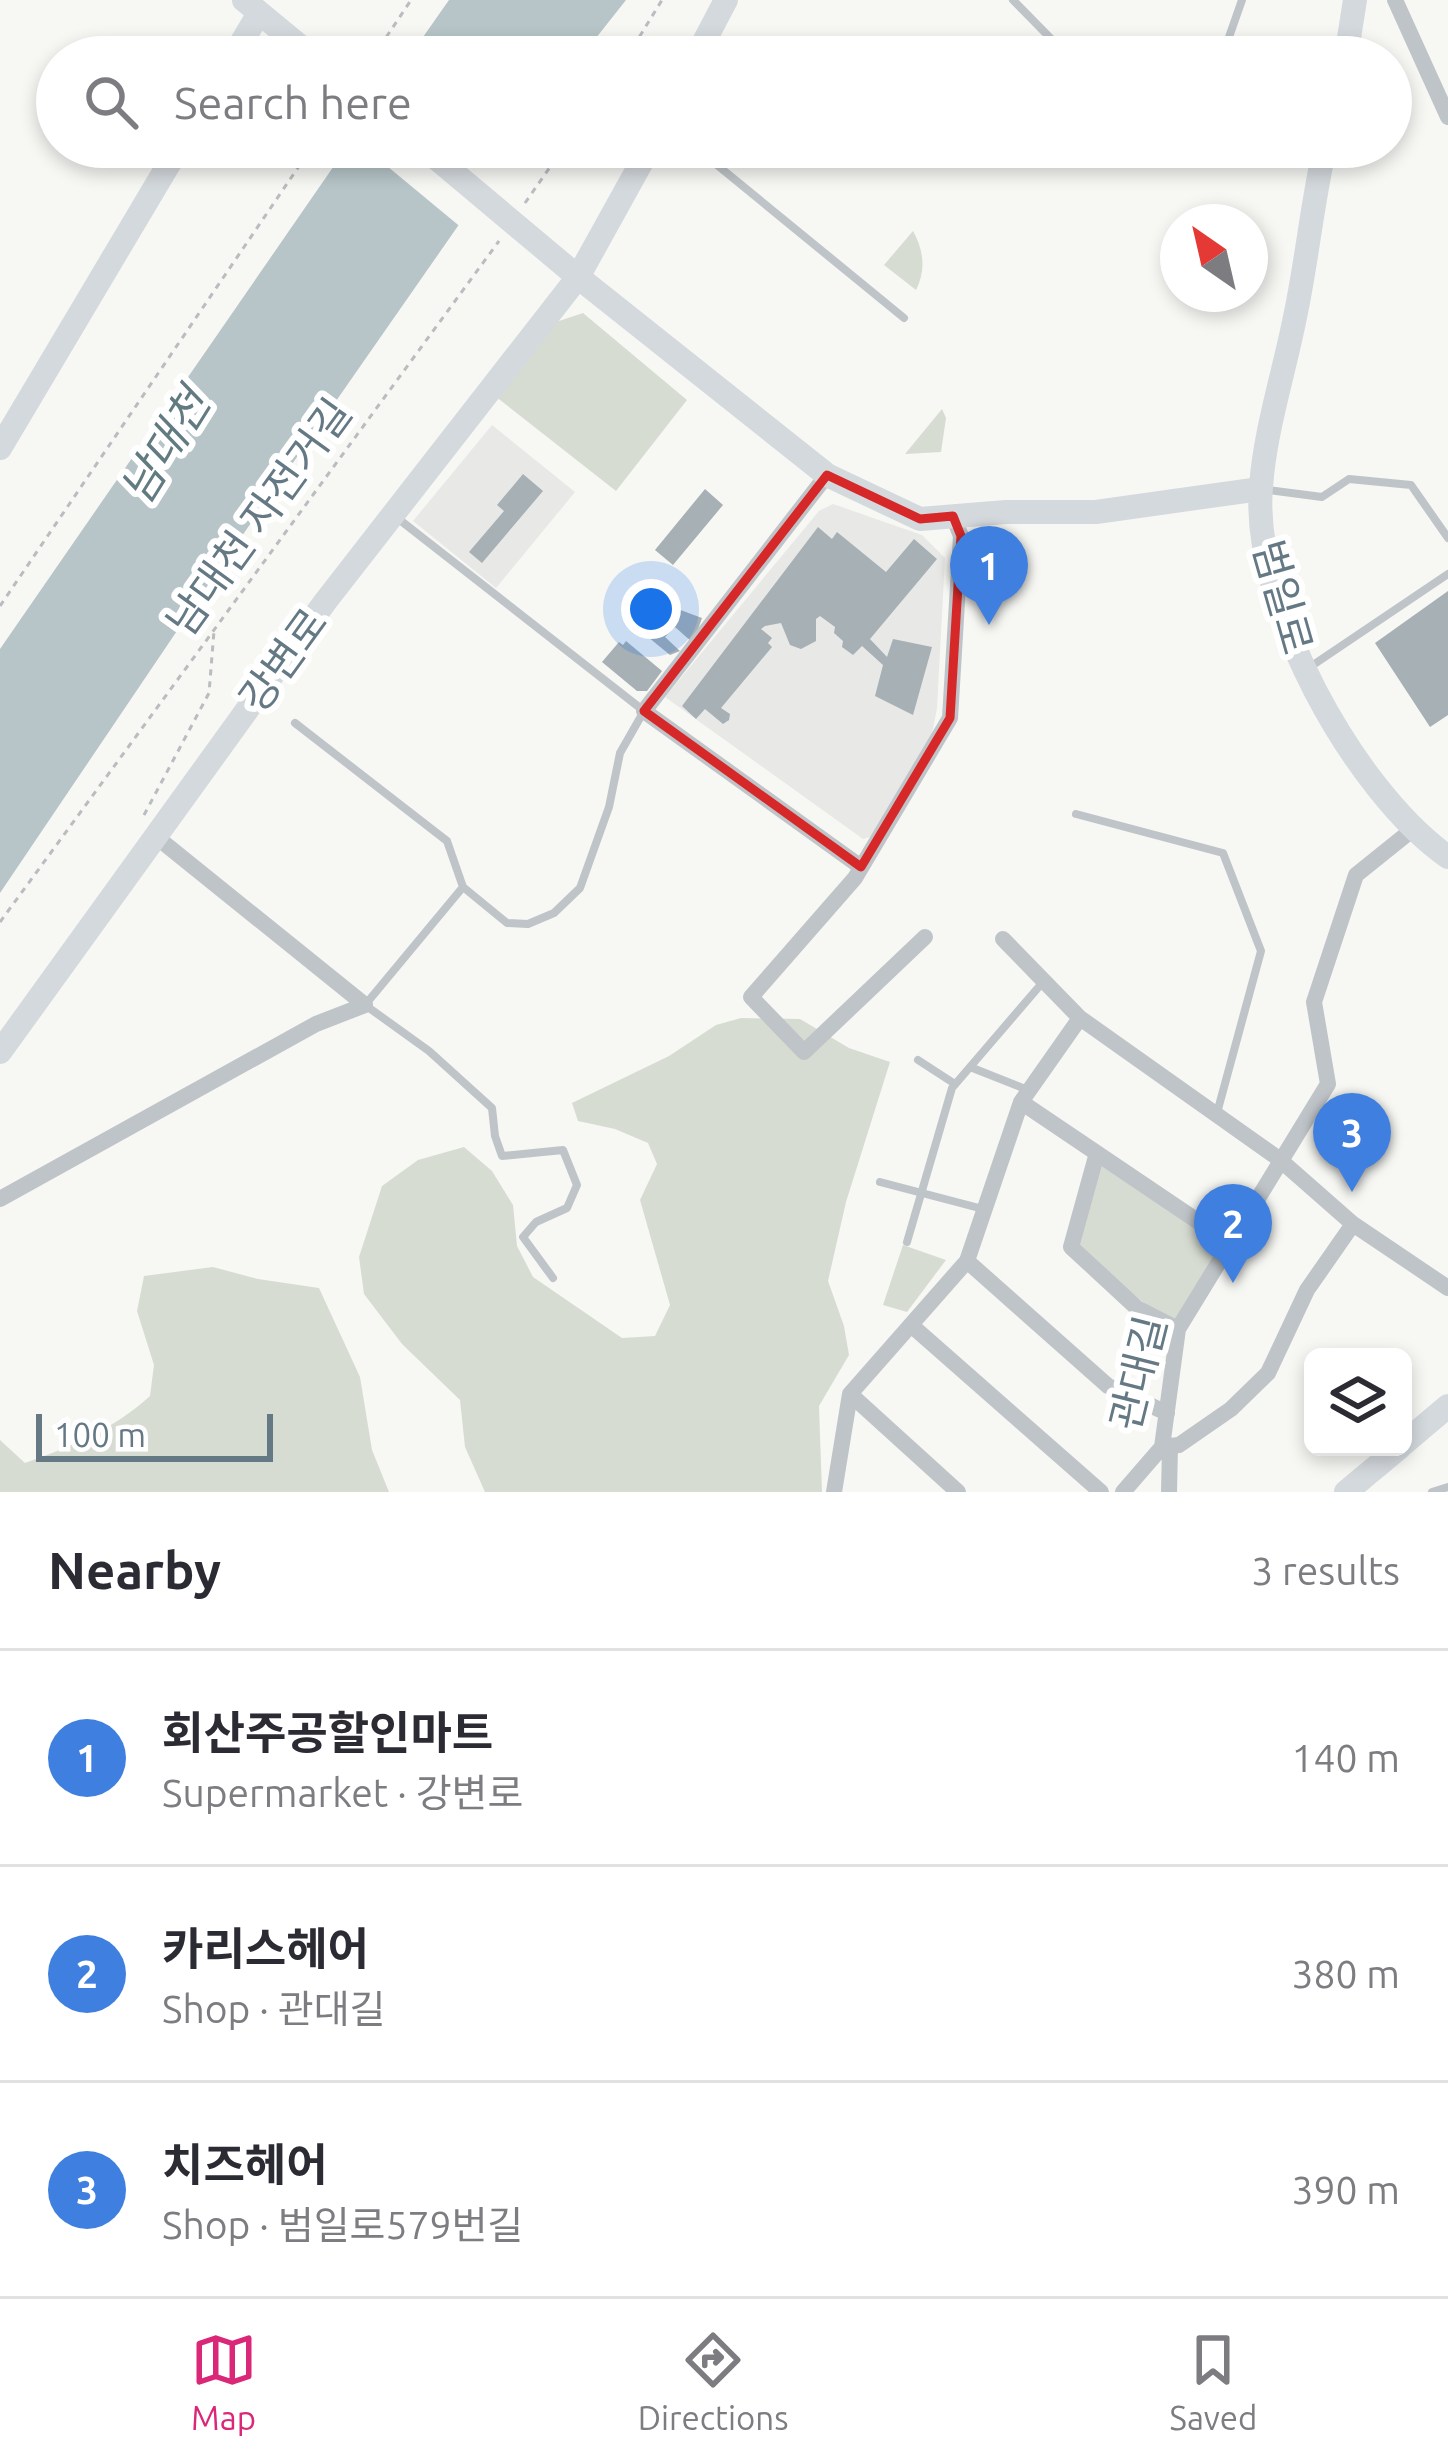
<!DOCTYPE html>
<html lang="en">
<head>
<meta charset="utf-8">
<style>
	body { margin:0; font-family:Ubuntu,"Noto Sans KR",sans-serif; background:#f2f2f3; color:#2b2b33 }
	.controls { position:absolute; right:36px; bottom:36px; display:grid; overflow:hidden; border-radius:18px; box-shadow:0 6px 18px #0003 }
	.controls button { width:108px; height:108px; display:grid; place-items:center; padding:0; border:0; border-bottom:3px solid #e1e1e2; background:#fff; color:#2b2b33; font:60px sans-serif }
	.compass { position:absolute; left:1160px; top:204px; width:108px; height:108px; border-radius:50%; background:#fff; box-shadow:0 6px 18px #0003; rotate:326deg }
	.scale { position:absolute; left:36px; bottom:30px; width:237px; box-sizing:border-box; padding-left:12px; border:6px solid #657985; border-top:0; font-size:33px; line-height:42px; white-space:nowrap; color:#657985; -webkit-text-stroke:9px #fff; paint-order:stroke }
	.you { position:absolute; left:651px; top:609px; width:42px; height:42px; margin:-30px; border:9px solid #fff; border-radius:50%; background:#1a73e8; box-shadow:0 0 0 18px #1a73e833 }
	.badge { display:grid; place-items:center; width:78px; height:78px; border-radius:50%; background:#db2777; color:#fff; font-size:39px; font-weight:700 }
	.pin { position:absolute; translate:-50% -99px; filter:drop-shadow(0 3px 6px #0008) }
	.pin::after { content:''; position:absolute; top:63px; width:42px; height:36px; background:inherit; clip-path:polygon(0 0,100% 0,50% 100%) }
	.list { margin:0; padding:0; list-style:none }
	h2 { display:flex; justify-content:space-between; align-items:center; height:156px; margin:0; padding:0 48px; font-size:51px }
	h2 small { font-size:39px; font-weight:400; color:#7c7c81 }
	.list li { display:grid; grid-template-columns:78px 1fr auto; gap:36px; align-items:center; box-sizing:border-box; height:216px; padding:0 48px; border-top:3px solid #e1e1e2 }
	.list b { display:block; font-size:45px; white-space:nowrap }
	.list p { margin:0; font-size:39px; white-space:nowrap; color:#7c7c81 }
	.list em { font-size:39px; font-style:normal; color:#7c7c81 }
	.icon { flex:none; width:66px; height:66px; fill:none; stroke:currentColor; stroke-width:2; stroke-linecap:round; stroke-linejoin:round }
	.map { position:relative; flex:none; width:1448px; height:1492px; overflow:hidden }
	.search { position:absolute; background:#fff; box-shadow:0 6px 18px #0003; left:36px; right:36px; top:36px; height:132px; display:flex; align-items:center; gap:30px; box-sizing:border-box; padding:0 42px; border-radius:66px; color:#7c7c81; font-size:45px }
	.sheet { height:804px; background:#fff }
	nav { display:flex; justify-content:space-around; align-items:center; box-sizing:border-box; height:168px; border-top:3px solid #e1e1e2; background:#fff; font-size:33px; color:#7c7c81 }
	nav a { display:grid; justify-items:center; gap:6px }
	nav .on { color:#db2777 }
	.map>svg:first-child { display:block }
</style>
</head>
<body>
<div class="map">
<svg width="1448" height="1492" viewBox="0 0 1448 1492">
	<rect width="100%" height="100%" fill="#f7f7f4"/>
	<!-- built -->
	<path fill="#e8e8e7" d="M 492,425 L 575,492 L 496,588 L 413,521 Z
		M 833,504 L 922,535 L 945,558 L 937,708 L 931,739 L 880,834 L 863,839 L 665,697 L 819,511 Z"/>
	<!-- green -->
	<path fill="#d7dcd3" d="M 913,231 C 924,251 926,270 916,290 L 884,265 Z
		M 583,313 L 687,400 L 616,491 L 495,396 L 550,324 Z
		M 942,409 L 946,418 L 941,452 L 905,454 Z
		M 741,1018 L 800,1019 L 849,1048 L 890,1062 L 846,1202 L 828,1281 L 844,1326 L 849,1355 L 819,1406 L 822,1492 L 485,1492 L 465,1447 L 460,1400 L 402,1344 L 364,1294 L 359,1257 L 382,1186 L 418,1160 L 464,1147 L 492,1171 L 513,1205 L 517,1246 L 533,1277 L 622,1338 L 655,1336 L 670,1305 L 640,1200 L 657,1164 L 648,1143 L 615,1129 L 578,1121 L 572,1103 L 669,1056 L 716,1025 Z
		M 1097,1153 L 1230,1243 L 1178,1329 L 1071,1247 Z
		M 903,1245 L 946,1260 L 907,1312 L 883,1305 Z
		M 213,1267 L 258,1279 L 319,1288 L 360,1377 L 372,1450 L 389,1492 L 0,1492 L 0,1440 L 25,1463 C 70,1447 114,1429 150,1396 L 154,1365 L 137,1311 L 144,1276 Z"/>
	<!-- water -->
	<path fill="#b7c5c8" d="M 449,0 L 626,0 L 581,57 L 409,57 Z
		M 347,147 L 513,147 L 212,579 L 0,893 L 0,649 Z"/>
	<!-- pier -->
	<path fill="#f7f7f4" d="M 364,147 L 480,147 L 506,168 L 463,229 Z"/>
	<!-- building -->
	<path fill="#a6b0b5" d="M 523,474 L 543,491 L 482,563 L 469,552 L 504,511 L 497,505 Z
		M 705,489 L 723,505 L 673,565 L 655,550 Z
		M 818,527 L 832,539 L 837,532 L 886,572 L 914,539 L 937,559 L 870,639 L 887,657 L 893,639 L 932,647 L 913,715 L 875,696 L 883,665 L 862,646 L 853,655 L 842,647 L 843,641 L 834,633 L 835,627 L 820,616 L 816,619 L 816,641 L 801,649 L 790,645 L 781,623 L 765,626 L 761,629 L 772,638 L 768,643 L 772,647 L 721,708 L 730,714 L 729,720 L 723,724 L 705,709 L 696,719 L 682,706 Z
		M 1448,591 L 1448,715 L 1430,727 L 1375,643 Z
		M 659,602 L 702,618 L 693,643 L 675,627 L 665,637 L 680,651 L 670,655 L 637,628 Z
		M 626,641 L 662,671 L 647,691 L 637,691 L 602,662 L 619,642 L 623,645 Z"/>
	<g fill="none" stroke-linecap="round" stroke-linejoin="round">
		<!-- path -->
		<path stroke="#b9bdbf" stroke-width="3" stroke-dasharray="6 6" stroke-linecap="butt" d="M 373,57 L 411,0
			M 627,57 L 662,0
			M 525,203 L 564,147
			M 0,606 L 312,147
			M 144,815 L 209,693 L 214,631
			M 0,922 L 499,241"/>
		<!-- lane -->
		<path stroke="#bfc4c8" stroke-width="8" d="M 1013,0 L 1069,57
			M 1222,57 L 1242,0
			M 695,147 L 904,318
			M 1268,490 L 1322,497 L 1349,479 L 1411,485 L 1448,538
			M 1310,667 L 1448,574
			M 295,723 L 447,841 L 463,887 L 507,923 L 528,924 L 554,913 L 580,888 L 609,807 L 620,753 L 644,711 L 396,517
			M 1076,814 L 1223,853 L 1261,951 L 1217,1113
			M 463,887 L 365,1005 L 429,1051 L 492,1108 L 495,1136 L 502,1156 L 563,1150 L 577,1185 L 567,1208 L 536,1222 L 523,1237 L 553,1278
			M 918,1060 L 955,1084
			M 970,1067 L 1028,1090
			M 880,1182 L 983,1209
			M 907,1242 L 952,1088 L 1043,982
			M 1432,1492 L 1448,1487"/>
		<!-- street -->
		<path stroke="#bfc4c8" stroke-width="16" d="M 1395,0 L 1448,117
			M 827,475 L 644,711 L 861,867
			M 925,937 L 804,1052 L 751,997 L 855,878 L 950,718 L 961,536 L 953,516
			M 1003,939 L 1080,1018 L 1279,1159 L 1353,1224 L 1448,1288
			M 1021,1102 L 1230,1243
			M 1097,1153 L 1071,1247 L 1137,1308 L 1178,1329
			M 0,1199 L 316,1024 L 365,1005 L 154,835
			M 967,1261 L 1108,1386 L 1167,1413
			M 911,1325 L 1101,1492
			M 850,1394 L 958,1492
			M 1162,1447 L 1179,1445 L 1231,1409 L 1268,1373 L 1307,1290 L 1353,1224
			M 834,1492 L 850,1394 L 967,1261 L 1021,1102 L 1080,1018
			M 1123,1492 L 1162,1447 L 1178,1329 L 1328,1084 L 1314,1002 L 1356,875 L 1412,830
			M 1169,1492 L 1170,1446"/>
		<!-- secondary -->
		<path stroke="#d4d9dd" stroke-width="24" d="M 244,0 L 313,57
			M 233,57 L 259,13
			M 696,57 L 726,0
			M 1346,57 L 1355,0
			M 423,147 L 578,277 L 827,475 L 920,519 L 1006,512 L 1096,512 L 1260,489
			M 1325,147 C 1312,203 1307,261 1295,317 C 1284,373 1265,430 1261,487 C 1251,604 1354,791 1448,857
			M 0,448 L 179,147
			M 0,1052 L 325,602 L 578,277 L 650,147
			M 1403,1444 L 1448,1406
			M 1346,1492 L 1400,1447"/>
	</g>
	<!-- marked area -->
	<path fill="none" stroke="#d62828" stroke-width="9" stroke-linejoin="round" d="M 827,475 L 920,519 L 953,516 L 961,536 L 950,718 L 861,867 L 644,711 Z"/>
	<g text-anchor="middle" stroke-width="12" stroke-linejoin="round" paint-order="stroke">
		<!-- street labels -->
		<g font-size="42" fill="#657985" stroke="#fff">
			<text transform="translate(259 517) rotate(-54)" y="15">남대천 자전거길</text>
			<text transform="translate(1283 597) rotate(74)" y="15">범일로</text>
			<text transform="translate(283 660) rotate(-54)" y="15">강변로</text>
			<text transform="translate(1138 1373) rotate(-76)" y="15">관대길</text>
		</g>
		<!-- water labels -->
		<g font-size="45" font-style="italic" fill="#617b81" stroke="#fff">
			<text transform="translate(165 446) rotate(-58)" y="16">남대천</text>
		</g>
	</g>
</svg>
<div class="controls">
<button><svg class="icon" aria-label="layers" viewBox="0 0 24 24"><path d="M12 4l9 5-9 5-9-5zM3 14l9 5 9-5"/></svg></button>
</div>
<svg class="compass" viewBox="-18 -18 36 36"><path d="M0-13l5 13h-10z" fill="#e53935"/><path d="M0 13l5-13h-10z" fill="#7c7c81"/></svg>
<div class="scale">100 m</div>
<div class="you"></div>
<div class="pin badge" style="left:989px;top:625px;background:#3f7fe0">1</div>
<div class="pin badge" style="left:1233px;top:1283px;background:#3f7fe0">2</div>
<div class="pin badge" style="left:1352px;top:1192px;background:#3f7fe0">3</div>
<div class="search"><svg class="icon" aria-label="search" viewBox="0 0 24 24"><circle cx="10" cy="10" r="6"/><path d="M15 15l6 6"/></svg>Search here</div>
</div>
<section class="sheet">
<h2>Nearby<small>3 results</small></h2>
<ul class="list">
<li><span class="badge" style="background:#3f7fe0">1</span><div><b>회산주공할인마트</b><p>Supermarket · 강변로</p></div><em>140 m</em></li>
<li><span class="badge" style="background:#3f7fe0">2</span><div><b>카리스헤어</b><p>Shop · 관대길</p></div><em>380 m</em></li>
<li><span class="badge" style="background:#3f7fe0">3</span><div><b>치즈헤어</b><p>Shop · 범일로579번길</p></div><em>390 m</em></li>
</ul>
</section>
<nav>
<a class="on"><svg class="icon" aria-label="map" viewBox="0 0 24 24"><path d="M3 6l6-2 6 2 6-2v14l-6 2-6-2-6 2zM9 4v14M15 6v14"/></svg>Map</a>
<a><svg class="icon" aria-label="directions" viewBox="0 0 24 24"><path d="M12 3l9 9-9 9-9-9zM9 14v-3h6M13 9l2 2-2 2"/></svg>Directions</a>
<a><svg class="icon" aria-label="saved" viewBox="0 0 24 24"><path d="M7 4h10v16l-5-4-5 4z"/></svg>Saved</a>
</nav>
</body>
</html>
